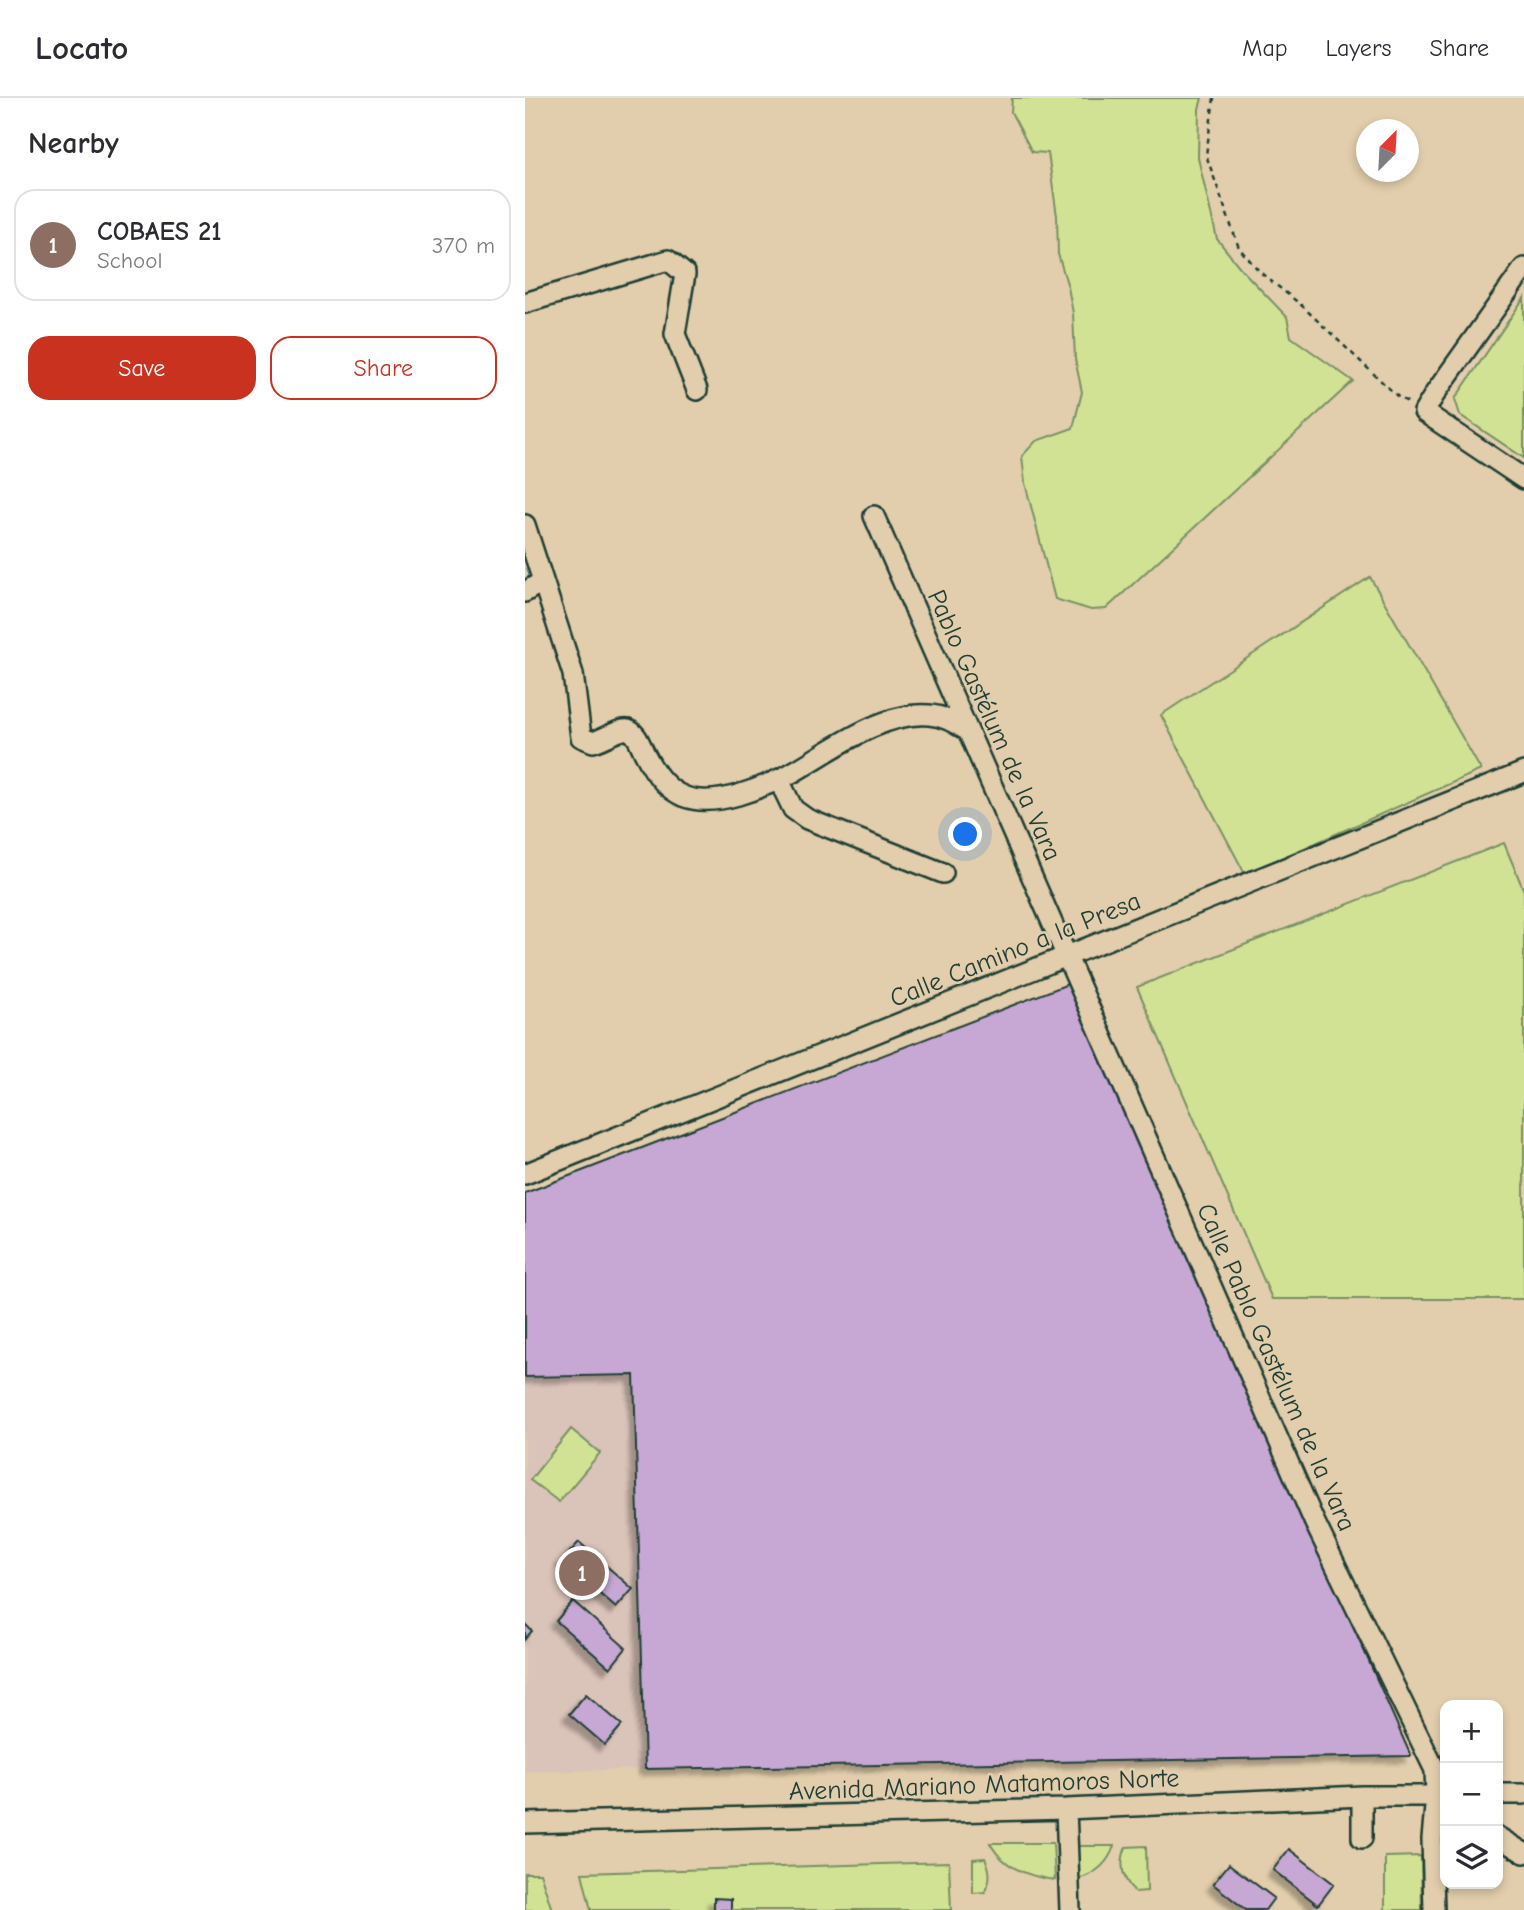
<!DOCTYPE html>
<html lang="en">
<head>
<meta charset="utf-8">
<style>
	body { margin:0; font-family:"Comic Neue",sans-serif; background:#f2f2f3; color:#2b2b33 }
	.controls { position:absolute; right:21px; bottom:21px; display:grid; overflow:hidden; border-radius:14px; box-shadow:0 4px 10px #0003 }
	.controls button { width:63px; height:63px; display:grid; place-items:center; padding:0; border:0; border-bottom:2px solid #e1e1e2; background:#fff; color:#2b2b33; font:35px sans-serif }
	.compass { position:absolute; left:831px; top:21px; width:63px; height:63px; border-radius:50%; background:#fff; box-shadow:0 4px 10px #0003; rotate:24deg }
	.you { position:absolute; left:441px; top:737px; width:24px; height:24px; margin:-18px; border:5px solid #fff; border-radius:50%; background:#1a73e8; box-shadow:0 0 0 10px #1a73e833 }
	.badge { display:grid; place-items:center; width:46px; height:46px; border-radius:50%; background:#c8321e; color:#fff; font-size:23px; font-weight:700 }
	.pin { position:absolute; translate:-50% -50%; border:4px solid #fff; box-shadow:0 2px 7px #0006 }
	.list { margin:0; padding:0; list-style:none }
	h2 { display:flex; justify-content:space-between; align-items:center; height:91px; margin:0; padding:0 28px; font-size:30px }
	h2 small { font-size:23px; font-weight:400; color:#7c7c81 }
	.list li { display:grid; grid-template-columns:46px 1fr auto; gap:21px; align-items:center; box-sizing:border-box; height:112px; margin:0 14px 14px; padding:0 14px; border:2px solid #e1e1e2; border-radius:21px }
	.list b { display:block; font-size:26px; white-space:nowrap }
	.list p { margin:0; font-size:23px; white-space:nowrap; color:#7c7c81 }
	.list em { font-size:23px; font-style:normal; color:#7c7c81 }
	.actions { display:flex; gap:14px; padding:21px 28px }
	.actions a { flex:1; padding:16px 0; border:2px solid #c8321e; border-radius:21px; text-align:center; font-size:24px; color:#c8321e }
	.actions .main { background:#c8321e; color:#fff }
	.icon { flex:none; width:38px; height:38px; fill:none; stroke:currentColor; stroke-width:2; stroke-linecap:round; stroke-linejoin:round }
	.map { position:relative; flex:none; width:999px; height:1812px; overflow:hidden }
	header { display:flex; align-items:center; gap:42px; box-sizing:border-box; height:98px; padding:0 35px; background:#fff; border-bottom:2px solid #e1e1e2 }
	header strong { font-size:33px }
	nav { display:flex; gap:38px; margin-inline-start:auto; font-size:24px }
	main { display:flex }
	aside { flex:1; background:#fff }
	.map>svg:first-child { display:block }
</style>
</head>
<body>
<header>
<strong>Locato</strong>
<nav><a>Map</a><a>Layers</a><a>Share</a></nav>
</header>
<main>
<aside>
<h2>Nearby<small></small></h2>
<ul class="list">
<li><span class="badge" style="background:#8d6e63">1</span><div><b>COBAES 21</b><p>School</p></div><em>370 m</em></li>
</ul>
<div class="actions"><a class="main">Save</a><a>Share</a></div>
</aside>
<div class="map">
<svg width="999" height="1812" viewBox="0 0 999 1812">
	<defs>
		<filter id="shadow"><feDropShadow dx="-6" dy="6" stdDeviation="2" flood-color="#0004"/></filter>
	</defs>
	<rect width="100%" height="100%" fill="#e2ceac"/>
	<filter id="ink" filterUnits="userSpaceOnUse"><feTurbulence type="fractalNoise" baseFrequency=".0143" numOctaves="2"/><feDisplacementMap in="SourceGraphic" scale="14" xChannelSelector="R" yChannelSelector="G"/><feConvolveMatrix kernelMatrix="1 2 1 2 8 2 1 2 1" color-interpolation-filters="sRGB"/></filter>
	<g filter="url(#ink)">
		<!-- built -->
		<path fill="#dac3b8" d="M 109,1277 L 120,1671 L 0,1674 L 0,1280 Z"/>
		<!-- green -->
		<path fill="#d2e295" stroke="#789064" stroke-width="2" d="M 487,0 L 677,0 L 674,11 L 673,60 L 692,141 L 717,172 L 762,219 L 766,239 L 828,283 L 581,511 L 566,512 L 530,501 L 500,385 L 497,358 L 511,343 L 548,330 L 557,294 L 550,261 L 548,215 L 543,189 L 533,156 L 532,118 L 523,55 L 507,54 L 486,14 Z
			M 999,200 L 999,360 L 935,317 L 930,301 Z
			M 845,479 L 956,672 L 720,776 L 636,617 Z
			M 979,745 L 999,793 L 999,1201 L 747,1201 L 612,889 Z
			M 46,1331 L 75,1355 L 34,1404 L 5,1382 Z
			M 465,1745 L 528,1745 L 530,1782 C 504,1779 478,1769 465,1745 Z
			M 553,1748 L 589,1748 C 583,1766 571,1776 553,1781 Z
			M 621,1748 L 622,1793 L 610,1794 C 597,1781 594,1766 601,1749 Z
			M 896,1758 L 897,1812 L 860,1812 L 860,1759 Z
			M 460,1760 C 466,1773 466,1782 460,1794 L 448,1795 L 448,1761 Z
			M 424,1764 L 426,1812 L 66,1812 L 57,1775 Z
			M 0,1775 L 15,1775 L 27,1812 L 0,1812 Z"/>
		<!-- building -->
		<path fill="#c7a8d4" stroke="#1f3d34" stroke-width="2" filter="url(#shadow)" d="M 543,886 L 886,1658 L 120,1671 L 109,1277 L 0,1279 L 0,1095 Z
			M 54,1444 L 108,1491 L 91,1510 L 37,1463 Z
			M 48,1503 L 101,1550 L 85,1570 L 31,1523 Z
			M 0,1526 L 7,1533 L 0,1541 Z
			M 61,1596 L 97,1627 L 80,1647 L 44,1616 Z
			M 764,1751 L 809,1786 L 793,1807 L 748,1772 Z
			M 704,1766 L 749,1800 L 740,1812 L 721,1812 L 688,1786 Z
			M 189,1800 L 206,1801 L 206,1812 L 189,1812 Z"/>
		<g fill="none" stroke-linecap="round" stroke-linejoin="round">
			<!-- minor casing -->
			<g stroke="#1f3d34" stroke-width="24">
				<path id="minor" d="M 999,170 L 911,294 L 899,314 L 999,381
					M 0,205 L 143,162 L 160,176 L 150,236 L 172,292
					M 349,418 L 789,1423 L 910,1672 L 911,1698 L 907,1741 L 909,1812
					M 0,427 L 48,576 L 56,639 L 68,644 C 77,642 95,630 103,632 C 113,635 116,650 121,658 C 142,700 168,710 213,697 C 230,692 247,685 263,677 C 303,655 356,613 404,617 C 420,618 430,625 443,633
					M 0,494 L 18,483
					M 254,682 L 268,711 L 282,721 L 418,775
					M 0,1076 L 999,674
					M 973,1696 L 999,1696
					M 541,1711 L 545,1812
					M 0,1725 L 541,1711 L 837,1698 L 920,1698
					M 973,1739 L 999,1755
					M 837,1740 L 837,1698"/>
			</g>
			<!-- path -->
			<path stroke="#1f3d34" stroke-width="2.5" stroke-dasharray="5 5" stroke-linecap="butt" d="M 689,0 L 681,57 L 714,150 L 736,175 L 775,206 L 872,298 L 884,305"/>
			<!-- minor -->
			<use href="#minor" stroke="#e2ceac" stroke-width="19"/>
		</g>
	</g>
	<g text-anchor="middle" stroke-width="5" stroke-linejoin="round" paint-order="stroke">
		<!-- street labels -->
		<g font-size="26" fill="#1f3d34" stroke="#e2ceac">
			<text transform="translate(470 627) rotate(66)" y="9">Pablo Gastélum de la Vara</text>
			<text transform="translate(490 851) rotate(-22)" y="9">Calle Camino a la Presa</text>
			<text transform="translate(752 1269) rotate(66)" y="9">Calle Pablo Gastélum de la Vara</text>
			<text transform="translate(459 1686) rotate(-2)" y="9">Avenida Mariano Matamoros Norte</text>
		</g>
	</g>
</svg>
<div class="controls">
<button>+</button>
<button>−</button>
<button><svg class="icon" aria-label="layers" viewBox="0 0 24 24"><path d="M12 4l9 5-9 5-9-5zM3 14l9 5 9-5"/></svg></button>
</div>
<svg class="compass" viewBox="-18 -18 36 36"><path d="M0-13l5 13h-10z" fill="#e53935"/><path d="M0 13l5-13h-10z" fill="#7c7c81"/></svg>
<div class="you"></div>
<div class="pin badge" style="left:57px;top:1475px;background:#8d6e63">1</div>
</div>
</main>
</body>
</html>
